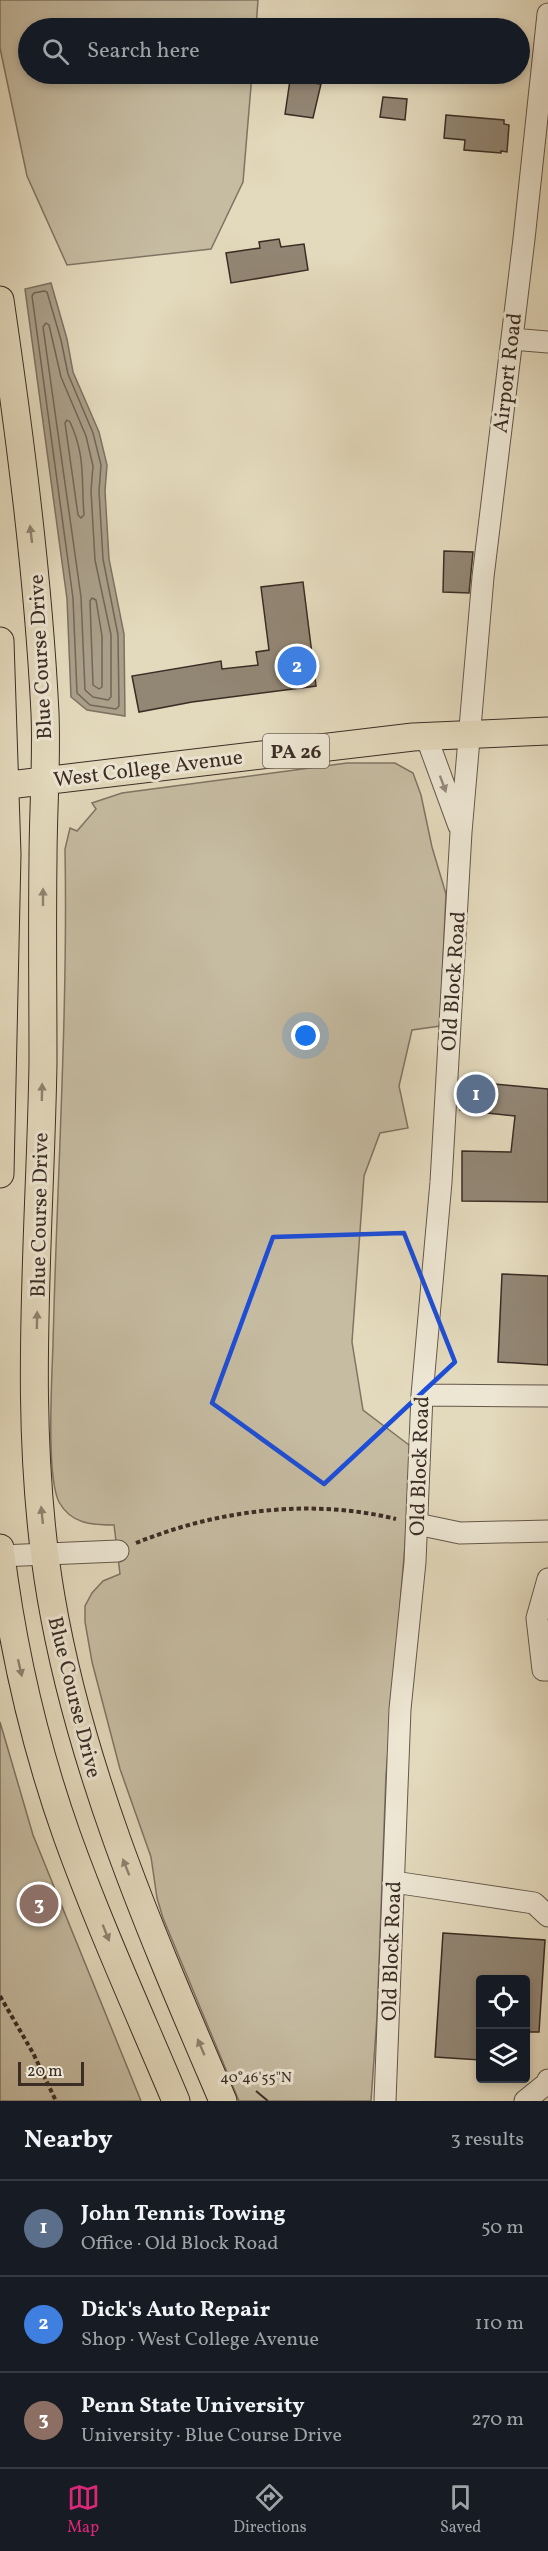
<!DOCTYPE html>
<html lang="en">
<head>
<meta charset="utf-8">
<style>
	body { margin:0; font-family:Vollkorn,serif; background:#20242c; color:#f1f3f6 }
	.controls { position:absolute; right:18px; bottom:18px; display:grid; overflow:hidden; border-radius:6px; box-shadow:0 3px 9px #0003 }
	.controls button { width:54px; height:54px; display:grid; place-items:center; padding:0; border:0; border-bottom:2px solid #363941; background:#171b24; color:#f1f3f6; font:30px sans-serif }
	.scale { position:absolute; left:18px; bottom:15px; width:66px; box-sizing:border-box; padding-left:6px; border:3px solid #3b2d25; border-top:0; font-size:16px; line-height:21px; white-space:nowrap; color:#3b2d25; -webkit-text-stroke:4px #ede6d3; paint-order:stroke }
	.you { position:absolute; left:306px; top:1036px; width:21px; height:21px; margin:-15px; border:4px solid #fff; border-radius:50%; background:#1a73e8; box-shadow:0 0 0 9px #1a73e833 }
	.badge { display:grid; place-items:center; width:39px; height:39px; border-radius:50%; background:#db2777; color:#fff; font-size:20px; font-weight:700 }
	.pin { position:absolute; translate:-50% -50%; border:3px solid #fff; box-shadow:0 2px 6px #0006 }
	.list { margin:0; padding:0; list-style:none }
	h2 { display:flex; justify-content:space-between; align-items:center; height:78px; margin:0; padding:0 24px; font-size:26px }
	h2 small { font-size:20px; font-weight:400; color:#9ea1a6 }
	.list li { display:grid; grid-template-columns:39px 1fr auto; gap:18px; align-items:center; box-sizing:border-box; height:96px; padding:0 24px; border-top:2px solid #363941 }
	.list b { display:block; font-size:22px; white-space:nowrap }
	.list p { margin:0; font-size:20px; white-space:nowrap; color:#9ea1a6 }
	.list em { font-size:20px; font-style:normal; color:#9ea1a6 }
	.icon { flex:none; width:33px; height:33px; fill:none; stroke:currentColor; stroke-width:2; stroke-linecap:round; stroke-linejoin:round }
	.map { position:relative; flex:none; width:548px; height:2101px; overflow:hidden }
	.search { position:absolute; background:#171b24; box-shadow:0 3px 9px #0003; left:18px; right:18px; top:18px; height:66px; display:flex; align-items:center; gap:15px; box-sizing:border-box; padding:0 21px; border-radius:33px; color:#9ea1a6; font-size:22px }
	.sheet { height:366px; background:#171b24 }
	nav { display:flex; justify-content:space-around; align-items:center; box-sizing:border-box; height:84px; border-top:2px solid #363941; background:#171b24; font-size:16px; color:#9ea1a6 }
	nav a { display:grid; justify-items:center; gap:3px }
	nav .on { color:#db2777 }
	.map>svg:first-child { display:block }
</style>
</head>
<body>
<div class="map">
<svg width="548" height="2101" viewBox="0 0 548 2101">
	<rect width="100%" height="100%" fill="#e3d9bc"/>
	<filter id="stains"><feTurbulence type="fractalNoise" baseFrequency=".00333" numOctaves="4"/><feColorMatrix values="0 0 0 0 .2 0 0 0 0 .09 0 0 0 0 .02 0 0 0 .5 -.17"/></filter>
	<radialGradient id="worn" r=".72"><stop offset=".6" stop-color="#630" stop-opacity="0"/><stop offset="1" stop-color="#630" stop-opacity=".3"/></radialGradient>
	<!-- green -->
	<path fill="#c6bca2" stroke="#807464" stroke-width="1.5" d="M 0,0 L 258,0 L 256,28 L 28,28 L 28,74 L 252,74 L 243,182 L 211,249 L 67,265 L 27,176 L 0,48 Z
		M 347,763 L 395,763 L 413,773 L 421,795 L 432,847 L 446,894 L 440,1026 L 412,1030 L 399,1086 L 408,1128 L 380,1133 L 364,1176 L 352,1342 L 363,1410 L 413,1448 L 386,1775 L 377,2017 L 371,2101 L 239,2101 L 163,1918 L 157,1898 L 151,1857 L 120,1769 L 92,1662 L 85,1622 L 85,1606 L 92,1593 L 103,1581 L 120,1574 L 114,1525 C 92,1525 71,1524 59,1502 C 46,1476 52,1377 53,1344 C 57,1179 68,1014 65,849 L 70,828 L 77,831 L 96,809 L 92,803 L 122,793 Z
		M 0,1722 L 33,1835 L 141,2101 L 0,2101 Z"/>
	<!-- water -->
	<path fill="#aa9f89" stroke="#7e7161" stroke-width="1.5" d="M 51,283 L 67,339 L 73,372 L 99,432 L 107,465 L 105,491 L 109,559 L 124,634 L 125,716 L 87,710 L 71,697 L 67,599 L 25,289 Z"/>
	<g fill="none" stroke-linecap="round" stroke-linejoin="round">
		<!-- shore -->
		<path stroke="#726657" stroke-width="1.5" d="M 44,291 L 47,292 L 61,340 L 68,374 L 93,433 L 101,465 L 99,491 L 103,559 L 118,635 L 119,706 L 116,709 L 90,705 L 77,693 L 73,598 L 32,296 L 34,293 Z
			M 46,323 L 49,325 L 61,377 L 86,436 L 93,466 L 91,491 L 95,560 L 111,635 L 111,697 L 108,700 L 93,697 L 85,690 L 81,597 L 43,327 Z
			M 67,420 L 70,422 C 86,457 81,479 84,515 L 81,518 L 78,515 L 65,423 Z
			M 92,598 L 96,600 L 102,636 L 102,687 L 99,689 L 93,685 L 90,601 Z"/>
	</g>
	<!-- building -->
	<path fill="#928674" stroke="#3b2d25" stroke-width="1.5" d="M 290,80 L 321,84 L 313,118 L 285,114 Z
		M 383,97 L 407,99 L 405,120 L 380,117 Z
		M 446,115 L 504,120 L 504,124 L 509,125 L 507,152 L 501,151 L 501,153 L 464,150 L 465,140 L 444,138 Z
		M 279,239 L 281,247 L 304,244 L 308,270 L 231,283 L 226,253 L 260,248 L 259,242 Z
		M 444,551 L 473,552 L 469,593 L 443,592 Z
		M 303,582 L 316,686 L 192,702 L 139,712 L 132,676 L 221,661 L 222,669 L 258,665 L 256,652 L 269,650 L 261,587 Z
		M 463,1081 L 548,1089 L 548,1202 L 462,1201 L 462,1151 L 511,1152 L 515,1116 L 460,1110 Z
		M 502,1274 L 548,1276 L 548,1365 L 498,1362 Z
		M 443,1933 L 545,1940 L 539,2032 L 525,2032 L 525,1980 L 480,1980 L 480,2060 L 435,2057 Z"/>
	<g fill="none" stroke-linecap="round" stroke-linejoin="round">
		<!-- minor casing -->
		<g stroke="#65584b" stroke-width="23">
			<path id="minor" d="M 512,339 L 548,342
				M 426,736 L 459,826
				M 422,1395 L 548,1396
				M 417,1524 L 460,1533 L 548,1531
				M 0,1556 L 118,1551
				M 548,1579 L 537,1618 L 543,1670 L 548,1670
				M 394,1882 L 534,1903 L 548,1916
				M 385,2101 L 400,1709 L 415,1562 L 422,1395 L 441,1182 L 461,832 L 483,577 L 524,239 L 548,14
				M 525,2101 L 546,2084 L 548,2080"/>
		</g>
		<!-- major casing -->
		<g stroke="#3b2d25" stroke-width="29">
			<path id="major" d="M 0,300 C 20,437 38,574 45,713 C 47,761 43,811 43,860 C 42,928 43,995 43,1063 C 40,1240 21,1421 51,1597 C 81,1774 153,1937 223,2101
				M 0,641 L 7,854 L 0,1174
				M 0,786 L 413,737 L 548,731
				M 0,1548 C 12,1646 34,1743 67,1836 C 99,1925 139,2013 176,2101"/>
		</g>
		<!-- path -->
		<path stroke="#3b2d25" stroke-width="4" stroke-dasharray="4.5 3" stroke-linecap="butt" d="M 136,1543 C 217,1510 311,1498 396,1519
			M 0,1996 L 33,2053 L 56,2101"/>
		<!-- minor -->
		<use href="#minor" stroke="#ede6d3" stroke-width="21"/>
		<!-- major -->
		<use href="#major" stroke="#e3d9bc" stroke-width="27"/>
	</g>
	<!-- one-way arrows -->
	<defs><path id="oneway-solid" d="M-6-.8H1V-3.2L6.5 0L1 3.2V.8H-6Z" transform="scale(1.5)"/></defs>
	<g fill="#8f8370">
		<use href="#oneway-solid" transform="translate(31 534) rotate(-97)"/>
		<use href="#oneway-solid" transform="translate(43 897) rotate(-90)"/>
		<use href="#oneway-solid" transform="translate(42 1092) rotate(-89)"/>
		<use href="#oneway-solid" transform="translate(37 1320) rotate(-89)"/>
		<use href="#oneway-solid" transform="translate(42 1515) rotate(-96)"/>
		<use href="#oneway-solid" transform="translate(20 1668) rotate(77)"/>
		<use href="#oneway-solid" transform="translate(126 1867) rotate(-112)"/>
		<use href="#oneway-solid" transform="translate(106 1933) rotate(68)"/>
		<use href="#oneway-solid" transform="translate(201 2047) rotate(-113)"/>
	</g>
	<use fill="#948a7c" href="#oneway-solid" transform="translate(443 784) rotate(70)"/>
	<!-- marked area -->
	<path fill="none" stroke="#1d4ed8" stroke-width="4.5" stroke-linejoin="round" d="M 404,1233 L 455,1362 L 324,1484 L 212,1403 L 273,1237 Z"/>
	<!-- ticks -->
	<path fill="none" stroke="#3b2d25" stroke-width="2" d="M 256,2091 L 268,2101"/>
	<g text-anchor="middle" stroke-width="6" stroke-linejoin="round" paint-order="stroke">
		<!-- shield labels -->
		<rect fill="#ede6d3" stroke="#706459" stroke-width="1.5" x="263" y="734" width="66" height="34" rx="4.5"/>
		<g font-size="20" font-weight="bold" fill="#3b2d25">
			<text x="296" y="758">PA 26</text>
		</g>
		<!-- street labels -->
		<g font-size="21" fill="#3b2d25" stroke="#ede6d3">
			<text transform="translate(507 373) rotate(-83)" y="7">Airport Road</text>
			<text transform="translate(40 657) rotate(-93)" y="7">Blue Course Drive</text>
			<text transform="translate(148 768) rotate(-7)" y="7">West College Avenue</text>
			<text transform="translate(453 981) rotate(-86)" y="7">Old Block Road</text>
			<text transform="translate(39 1215) rotate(-89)" y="7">Blue Course Drive</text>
			<text transform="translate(419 1466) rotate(-88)" y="7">Old Block Road</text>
			<text transform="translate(75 1697) rotate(76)" y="7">Blue Course Drive</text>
			<text transform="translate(391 1951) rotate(-88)" y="7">Old Block Road</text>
		</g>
	</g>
	<g font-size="15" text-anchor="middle" fill="#3b2d25" stroke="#ede6d3" stroke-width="6" stroke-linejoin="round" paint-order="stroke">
		<text x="256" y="2082">40°46'55"N</text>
	</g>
	<rect width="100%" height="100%" filter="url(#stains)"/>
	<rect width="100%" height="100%" fill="url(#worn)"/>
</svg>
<div class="controls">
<button><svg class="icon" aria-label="locate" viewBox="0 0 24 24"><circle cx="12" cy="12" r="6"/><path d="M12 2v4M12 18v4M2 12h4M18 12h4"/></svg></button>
<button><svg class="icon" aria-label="layers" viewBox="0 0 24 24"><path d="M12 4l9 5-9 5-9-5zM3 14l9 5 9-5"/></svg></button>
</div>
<div class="scale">20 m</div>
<div class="you"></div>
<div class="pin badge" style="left:476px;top:1094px;background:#5c6f8a">1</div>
<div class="pin badge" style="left:297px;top:666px;background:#3f7fe0">2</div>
<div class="pin badge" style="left:39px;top:1904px;background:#8d6e63">3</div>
<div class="search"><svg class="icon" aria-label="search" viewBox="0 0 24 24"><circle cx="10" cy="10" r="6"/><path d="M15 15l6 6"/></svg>Search here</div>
</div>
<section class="sheet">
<h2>Nearby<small>3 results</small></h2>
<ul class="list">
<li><span class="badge" style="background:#5c6f8a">1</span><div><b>John Tennis Towing</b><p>Office · Old Block Road</p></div><em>50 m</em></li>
<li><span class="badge" style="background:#3f7fe0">2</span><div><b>Dick's Auto Repair</b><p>Shop · West College Avenue</p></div><em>110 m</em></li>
<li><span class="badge" style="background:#8d6e63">3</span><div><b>Penn State University</b><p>University · Blue Course Drive</p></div><em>270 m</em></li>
</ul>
</section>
<nav>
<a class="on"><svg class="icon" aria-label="map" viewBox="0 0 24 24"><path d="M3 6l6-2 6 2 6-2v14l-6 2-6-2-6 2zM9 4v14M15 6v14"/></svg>Map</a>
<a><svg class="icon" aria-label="directions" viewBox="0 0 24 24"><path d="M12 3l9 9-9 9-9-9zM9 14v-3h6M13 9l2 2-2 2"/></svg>Directions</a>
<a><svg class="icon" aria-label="saved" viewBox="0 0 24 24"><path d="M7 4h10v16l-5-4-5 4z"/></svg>Saved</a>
</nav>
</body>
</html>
